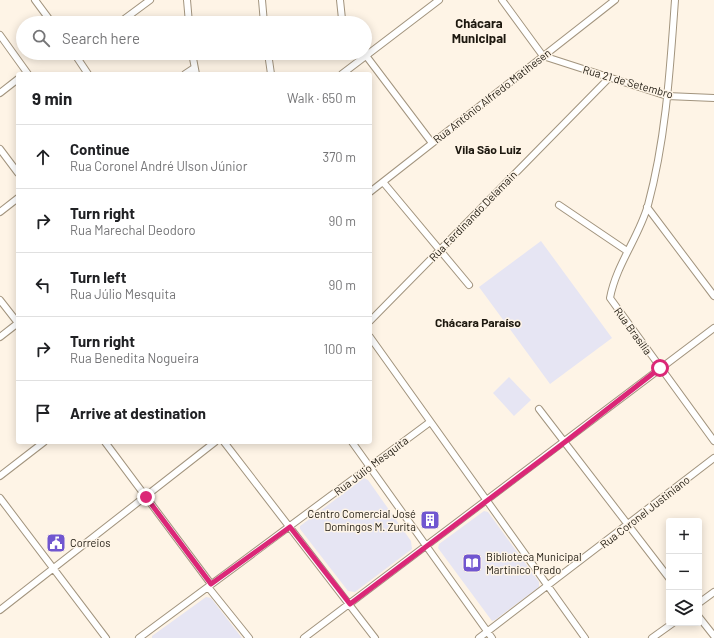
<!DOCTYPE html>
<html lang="en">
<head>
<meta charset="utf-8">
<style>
	body { margin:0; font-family:Barlow,sans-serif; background:#f6f6f6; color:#202124 }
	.controls { position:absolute; right:12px; bottom:12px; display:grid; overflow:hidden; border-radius:4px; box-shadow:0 2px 10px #0003 }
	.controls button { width:36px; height:36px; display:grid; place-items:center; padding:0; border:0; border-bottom:1px solid #e0e0e0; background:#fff; color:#202124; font:20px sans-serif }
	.stop { position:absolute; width:12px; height:12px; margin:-9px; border:3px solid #db2777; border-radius:50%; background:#fff }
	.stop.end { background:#db2777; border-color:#fff; box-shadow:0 1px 4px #0008 }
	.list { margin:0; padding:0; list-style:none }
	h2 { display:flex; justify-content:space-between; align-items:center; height:52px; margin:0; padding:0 16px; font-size:17px }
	h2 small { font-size:13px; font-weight:400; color:#757577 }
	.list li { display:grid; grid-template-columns:26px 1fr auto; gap:12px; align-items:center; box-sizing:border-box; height:64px; padding:0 16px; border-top:1px solid #e0e0e0 }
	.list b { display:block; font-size:15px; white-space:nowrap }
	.list p { margin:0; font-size:13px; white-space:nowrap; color:#757577 }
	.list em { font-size:13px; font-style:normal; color:#757577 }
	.icon { flex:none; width:22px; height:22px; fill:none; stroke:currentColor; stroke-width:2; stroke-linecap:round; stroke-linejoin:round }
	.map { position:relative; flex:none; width:714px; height:638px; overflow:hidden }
	.search { position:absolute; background:#fff; box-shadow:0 2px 10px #0003; left:16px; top:16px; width:356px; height:44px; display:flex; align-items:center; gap:10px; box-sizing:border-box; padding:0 14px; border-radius:22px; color:#757577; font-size:15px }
	.panel { position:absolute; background:#fff; box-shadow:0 2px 10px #0003; left:16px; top:72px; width:356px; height:372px; border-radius:4px }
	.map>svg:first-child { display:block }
</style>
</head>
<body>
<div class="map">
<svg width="714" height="638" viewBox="0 0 714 638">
	<rect width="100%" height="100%" fill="#fef4e6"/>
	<!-- green -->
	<path fill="#e6e5f3" d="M 541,241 L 612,338 L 550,384 L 479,287 Z
		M 509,377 L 531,400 L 514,416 L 493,393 Z
		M 364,478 L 368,480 L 411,541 L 412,549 L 355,592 L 348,591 L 300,529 L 300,526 Z
		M 484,511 L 488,512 L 539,582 L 539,587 L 495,620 L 492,621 L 438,548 L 439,544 Z
		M 206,597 L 211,598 L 242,638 L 152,638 L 152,636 Z"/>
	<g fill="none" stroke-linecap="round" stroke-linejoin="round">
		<!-- minor casing -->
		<g stroke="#a2947e" stroke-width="8">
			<path id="minor" d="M 35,0 L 52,23
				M 187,0 L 189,23
				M 262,0 L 264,23
				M 340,0 L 342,19 L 344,23
				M 502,0 L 543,56 L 667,96 L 714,98
				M 675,0 C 670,69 666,138 648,205 C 639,237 616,265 610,298 L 714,441
				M 119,23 L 150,0
				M 0,35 L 28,74
				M 74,53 L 88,74
				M 192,53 L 196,74
				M 268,53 L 271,74
				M 364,53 L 432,143
				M 185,74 L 194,68
				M 342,74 L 439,0
				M 0,93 L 18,79
				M 0,149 L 18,173
				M 383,182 L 469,285
				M 370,192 L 615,0
				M 559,205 L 627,251
				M 647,207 L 714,296
				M 0,212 L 18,198
				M 0,300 L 18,323
				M 370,321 L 610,77
				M 0,337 L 18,323
				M 370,337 L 585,638
				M 539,409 L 669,578
				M 105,442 L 211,584
				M 224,442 L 375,638
				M 352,442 L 492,638
				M 0,476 L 44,442
				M 0,498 L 106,638
				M 208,587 L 249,638
				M 699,603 L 714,592
				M 0,610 L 215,442
				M 699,617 L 714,636
				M 139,638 L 430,422
				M 304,638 L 714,328
				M 479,638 L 714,458
				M 652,638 L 673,623"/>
		</g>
		<!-- minor -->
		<use href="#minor" stroke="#fff" stroke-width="6"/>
	</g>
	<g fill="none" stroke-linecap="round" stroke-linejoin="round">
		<!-- route -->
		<path stroke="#db2777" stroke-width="5" d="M 146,497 L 211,584 L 290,527 L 350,604 L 565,442 L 660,368"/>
	</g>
	<!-- icons -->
	<defs>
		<g id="building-square" transform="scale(1)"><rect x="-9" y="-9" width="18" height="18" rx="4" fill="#7156d0" stroke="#fef4e6"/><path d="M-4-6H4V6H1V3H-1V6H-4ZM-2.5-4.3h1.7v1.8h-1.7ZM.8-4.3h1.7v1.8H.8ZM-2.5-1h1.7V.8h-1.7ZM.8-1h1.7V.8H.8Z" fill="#fff"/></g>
		<g id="civic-square" transform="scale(1)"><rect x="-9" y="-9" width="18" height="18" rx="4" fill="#7156d0" stroke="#fef4e6"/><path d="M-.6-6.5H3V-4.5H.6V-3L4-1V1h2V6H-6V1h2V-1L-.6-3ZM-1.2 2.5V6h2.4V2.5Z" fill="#fff"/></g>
		<g id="library-square" transform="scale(1)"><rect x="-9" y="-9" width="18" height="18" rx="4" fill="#7156d0" stroke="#fef4e6"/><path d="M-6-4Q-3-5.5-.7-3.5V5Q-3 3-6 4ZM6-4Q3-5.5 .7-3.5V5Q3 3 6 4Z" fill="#fff"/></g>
	</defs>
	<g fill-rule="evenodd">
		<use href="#building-square" x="430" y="520"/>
		<use href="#civic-square" x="56" y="543"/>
		<use href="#library-square" x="472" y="563"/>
	</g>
	<g text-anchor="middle" stroke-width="3" stroke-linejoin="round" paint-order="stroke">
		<!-- street labels -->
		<g font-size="11" fill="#1d180f" stroke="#fef4e6">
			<text transform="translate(628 82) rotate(16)" y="4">Rua 21 de Setembro</text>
			<text transform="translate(492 96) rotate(-38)" y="4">Rua Antônio Alfredo Matihesen</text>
			<text transform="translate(473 216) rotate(-46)" y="4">Rua Ferdinando Delamain</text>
			<text transform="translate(633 331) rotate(54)" y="4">Rua Brasília</text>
			<text transform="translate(371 466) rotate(-37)" y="4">Rua Júlio Mesquita</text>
			<text transform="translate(645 512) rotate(-38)" y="4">Rua Coronel Justiniano</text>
		</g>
		<!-- poi labels -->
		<g font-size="11" fill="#1d180f" stroke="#fef4e6" text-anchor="start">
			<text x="416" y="518" text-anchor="end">Centro Comercial José<tspan x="416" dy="13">Domingos M. Zurita</tspan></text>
			<text x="70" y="547">Correios</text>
			<text x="486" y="561">Biblioteca Municipal<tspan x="486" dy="13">Martinico Prado</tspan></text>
		</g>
		<!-- neighbourhood labels -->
		<g font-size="12" font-weight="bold" fill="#1d180f" stroke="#fef4e6">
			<text x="488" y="154">Vila São Luiz</text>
			<text x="478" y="327">Chácara Paraíso</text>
		</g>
		<!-- quarter labels -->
		<g font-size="13" font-weight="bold" fill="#1d180f" stroke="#fef4e6">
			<text x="479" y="28">Chácara<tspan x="479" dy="15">Municipal</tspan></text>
		</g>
	</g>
</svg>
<div class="controls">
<button>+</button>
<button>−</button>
<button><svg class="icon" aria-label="layers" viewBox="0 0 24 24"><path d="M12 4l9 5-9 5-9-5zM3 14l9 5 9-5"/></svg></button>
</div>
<div class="stop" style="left:660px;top:368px"></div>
<div class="stop end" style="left:146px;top:497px"></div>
<div class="search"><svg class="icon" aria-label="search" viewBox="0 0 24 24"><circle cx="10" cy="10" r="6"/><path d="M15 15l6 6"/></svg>Search here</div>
<section class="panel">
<h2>9 min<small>Walk · 650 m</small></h2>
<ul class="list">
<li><svg class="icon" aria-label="ahead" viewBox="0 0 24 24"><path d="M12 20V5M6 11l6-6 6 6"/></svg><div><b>Continue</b><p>Rua Coronel André Ulson Júnior</p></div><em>370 m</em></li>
<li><svg class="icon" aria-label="right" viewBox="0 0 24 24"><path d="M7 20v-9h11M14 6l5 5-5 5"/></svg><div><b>Turn right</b><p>Rua Marechal Deodoro</p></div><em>90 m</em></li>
<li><svg class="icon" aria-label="left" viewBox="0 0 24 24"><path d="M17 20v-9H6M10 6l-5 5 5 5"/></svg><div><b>Turn left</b><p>Rua Júlio Mesquita</p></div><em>90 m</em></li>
<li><svg class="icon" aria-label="right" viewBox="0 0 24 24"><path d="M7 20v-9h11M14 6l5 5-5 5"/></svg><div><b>Turn right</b><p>Rua Benedita Nogueira</p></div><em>100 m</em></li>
<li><svg class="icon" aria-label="arrive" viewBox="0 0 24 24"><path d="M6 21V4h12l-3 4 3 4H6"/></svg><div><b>Arrive at destination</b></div></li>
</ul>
</section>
</div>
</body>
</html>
